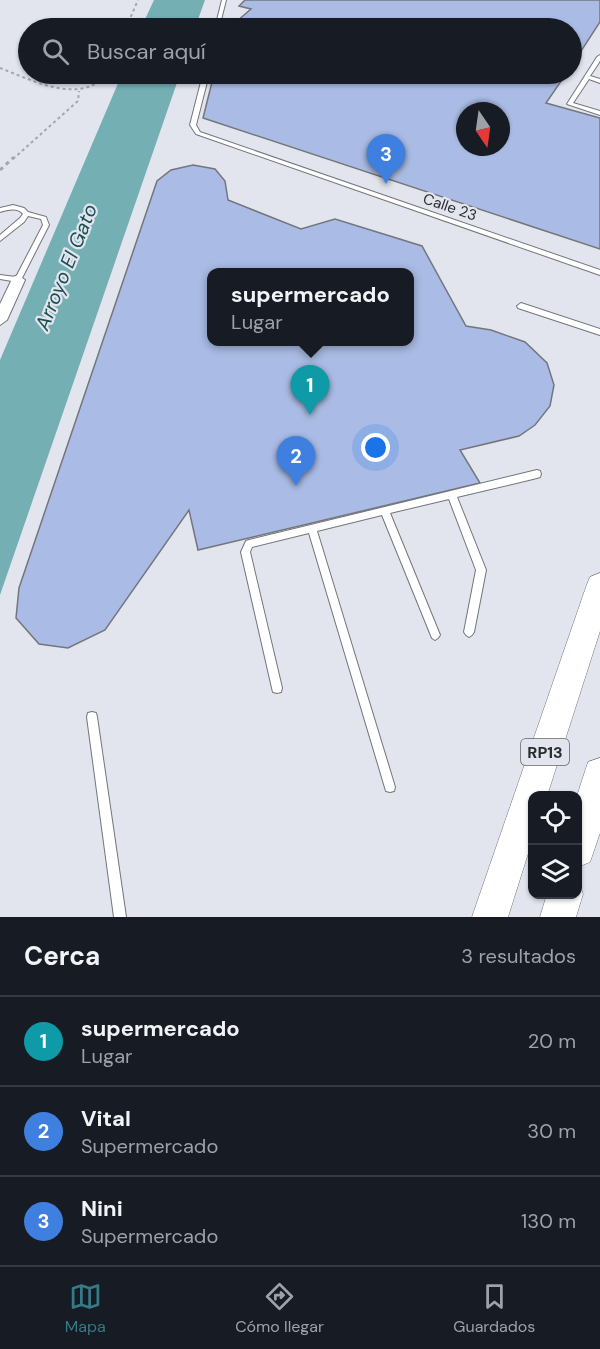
<!DOCTYPE html>
<html lang="es">
<head>
<meta charset="utf-8">
<style>
	body { margin:0; font-family:"DM Sans",sans-serif; background:#20242c; color:#f1f3f6 }
	.controls { position:absolute; right:18px; bottom:18px; display:grid; overflow:hidden; border-radius:12px; box-shadow:0 2px 4px #0004 }
	.controls button { width:54px; height:54px; display:grid; place-items:center; padding:0; border:0; border-bottom:2px solid #363941; background:#171b24; color:#f1f3f6; font:30px sans-serif }
	.compass { position:absolute; left:456px; top:102px; width:54px; height:54px; border-radius:50%; background:#171b24; box-shadow:0 2px 4px #0004; rotate:167deg }
	.you { position:absolute; left:376px; top:448px; width:21px; height:21px; margin:-15px; border:4px solid #fff; border-radius:50%; background:#1a73e8; box-shadow:0 0 0 9px #1a73e833 }
	.badge { display:grid; place-items:center; width:39px; height:39px; border-radius:50%; background:#347b85; color:#fff; font-size:20px; font-weight:700 }
	.pin { position:absolute; translate:-50% -50px; filter:drop-shadow(0 2px 3px #0008) }
	.pin::after { content:''; position:absolute; top:32px; width:21px; height:18px; background:inherit; clip-path:polygon(0 0,100% 0,50% 100%) }
	.popup { position:absolute; left:207px; top:268px; width:207px; height:78px; box-sizing:border-box; display:grid; place-content:center; border-radius:12px; background:#171b24; filter:drop-shadow(0 2px 4px #0005); font-size:20px; white-space:nowrap; color:#9ea1a6 }
	.popup b { font-size:22px; color:#f1f3f6 }
	.popup::after { content:''; position:absolute; left:50%; top:100%; margin-left:-12px; border:12px solid transparent; border-top-color:#171b24 }
	.list { margin:0; padding:0; list-style:none }
	h2 { display:flex; justify-content:space-between; align-items:center; height:78px; margin:0; padding:0 24px; font-size:26px }
	h2 small { font-size:20px; font-weight:400; color:#9ea1a6 }
	.list li { display:grid; grid-template-columns:39px 1fr auto; gap:18px; align-items:center; box-sizing:border-box; height:90px; padding:0 24px; border-top:2px solid #363941 }
	.list b { display:block; font-size:22px; white-space:nowrap }
	.list p { margin:0; font-size:20px; white-space:nowrap; color:#9ea1a6 }
	.list em { font-size:20px; font-style:normal; color:#9ea1a6 }
	.icon { flex:none; width:33px; height:33px; fill:none; stroke:currentColor; stroke-width:2; stroke-linecap:round; stroke-linejoin:round }
	.map { position:relative; flex:none; width:600px; height:917px; overflow:hidden }
	.search { position:absolute; background:#171b24; box-shadow:0 2px 4px #0004; left:18px; right:18px; top:18px; height:66px; display:flex; align-items:center; gap:15px; box-sizing:border-box; padding:0 21px; border-radius:33px; color:#9ea1a6; font-size:22px }
	.sheet { height:348px; background:#171b24 }
	nav { display:flex; justify-content:space-around; align-items:center; box-sizing:border-box; height:84px; border-top:2px solid #363941; background:#171b24; font-size:16px; color:#9ea1a6 }
	nav a { display:grid; justify-items:center; gap:3px }
	nav .on { color:#347b85 }
	.map>svg:first-child { display:block }
</style>
</head>
<body>
<div class="map">
<svg width="600" height="917" viewBox="0 0 600 917">
	<rect width="100%" height="100%" fill="#e2e5ed"/>
	<!-- water -->
	<path fill="#74afb4" d="M 154,0 L 205,0 L 195,28 L 141,28 Z
		M 122,74 L 180,74 L 0,595 L 0,360 Z"/>
	<!-- building -->
	<path fill="#aabce5" stroke="#73767c" stroke-width="1.5" fill-rule="evenodd" d="M 245,0 L 600,0 L 600,22 L 572,65 L 572,28 L 229,28 L 251,9 L 239,6 Z
		M 214,74 L 566,74 L 546,103 L 600,118 L 600,249 L 203,118 ZM 465,111 L 501,111 L 501,147 L 465,147 Z
		M 193,165 L 215,169 L 225,181 L 228,200 L 301,229 L 335,219 L 422,246 L 466,326 L 491,330 L 525,342 L 547,363 L 554,385 L 550,406 L 535,425 L 519,436 L 460,450 L 480,483 L 198,550 L 189,510 L 105,630 L 68,648 L 39,644 L 16,618 L 19,588 L 157,181 L 171,170 ZM 211,272 L 409,272 L 409,342 L 211,342 Z"/>
	<g fill="none" stroke-linecap="round" stroke-linejoin="round">
		<!-- service casing -->
		<g stroke="#73757c" stroke-width="2">
			<path id="service" d="M 222,0 L 226,0 L 219,28 L 215,28 Z
				M 600,55 L 600,61 L 590,76 L 600,79 L 600,83 L 589,79 L 573,103 L 600,111 L 600,115 L 567,104 L 597,57 Z
				M 203,74 L 209,74 L 196,125 L 200,132 L 600,270 L 600,275 L 196,134 L 190,125 Z
				M 13,205 L 24,208 L 28,212 L 46,217 L 49,225 L 21,280 L 18,282 L 0,279 L 0,275 L 16,277 L 43,225 L 41,219 L 28,216 L 24,222 L 0,241 L 0,235 L 20,218 L 23,214 C 17,207 8,210 0,212 L 0,208 Z
				M 521,303 L 600,329 L 600,335 L 518,308 L 517,306 Z
				M 537,470 L 540,471 L 541,474 L 540,477 L 537,478 L 457,497 L 486,570 L 474,632 L 472,635 L 469,637 L 466,635 L 464,632 L 476,570 L 449,499 L 390,513 L 440,635 L 438,638 L 435,640 L 432,638 L 382,515 L 317,531 L 395,787 L 394,791 L 390,792 L 386,791 L 309,533 L 252,547 L 250,552 L 282,688 L 281,692 L 277,693 L 273,692 L 272,688 L 241,552 L 246,541 L 249,540 Z
				M 92,712 L 96,713 L 97,717 L 126,917 L 114,917 L 87,717 L 88,713 Z"/>
		</g>
		<!-- minor casing -->
		<g stroke="#73757c" stroke-width="2">
			<path id="minor" d="M 18,275 L 25,280 L 7,320 L 0,325 L 0,304 L 13,277 Z"/>
		</g>
		<!-- primary casing -->
		<g stroke="#73757c" stroke-width="1">
			<path id="primary" d="M 600,573 L 600,631 L 547,796 L 532,796 L 532,841 L 508,917 L 472,917 L 586,587 L 590,577 Z
				M 600,758 L 600,833 L 590,862 L 578,867 L 577,796 L 588,762 Z
				M 578,881 L 583,894 L 576,917 L 540,917 L 547,894 L 578,894 Z"/>
		</g>
		<!-- path-far1 -->
		<path stroke="#a4a6ac" stroke-width="2" stroke-dasharray="3 3" stroke-linecap="butt" d="M 126,28 L 138,0
			M 0,68 C 32,80 80,106 107,74
			M 13,159 L 78,101 L 79,91"/>
		<!-- path -->
		<path stroke="#a4a6ac" stroke-width="3" stroke-dasharray="4 4" stroke-linecap="butt" d="M 0,170 L 14,157"/>
		<!-- service -->
		<use href="#service" fill="#fff" fill-rule="evenodd"/>
		<!-- minor -->
		<use href="#minor" fill="#fff" fill-rule="evenodd"/>
		<!-- primary -->
		<use href="#primary" fill="#fff" fill-rule="evenodd"/>
	</g>
	<g text-anchor="middle" stroke-width="4.5" stroke-linejoin="round" paint-order="stroke">
		<!-- far-street labels -->
		<g font-size="15" fill="#2a2b2e" stroke="#e2e5ed">
			<text transform="translate(450 207) rotate(19)" y="5">Calle 23</text>
		</g>
		<!-- shield labels -->
		<rect fill="#e2e5ed" stroke="#616367" stroke-width="1.5" x="521" y="739" width="48" height="26" rx="4.5"/>
		<g font-size="16" font-weight="bold" fill="#2a2b2e">
			<text x="545" y="758">RP13</text>
		</g>
		<!-- water labels -->
		<g font-size="20" font-style="italic" fill="#1b4f53" stroke="#e2e5ed">
			<text transform="translate(66 267) rotate(-68)" y="7">Arroyo El Gato</text>
		</g>
	</g>
</svg>
<div class="controls">
<button><svg class="icon" aria-label="locate" viewBox="0 0 24 24"><circle cx="12" cy="12" r="6"/><path d="M12 2v4M12 18v4M2 12h4M18 12h4"/></svg></button>
<button><svg class="icon" aria-label="layers" viewBox="0 0 24 24"><path d="M12 4l9 5-9 5-9-5zM3 14l9 5 9-5"/></svg></button>
</div>
<svg class="compass" viewBox="-18 -18 36 36"><path d="M0-13l5 13h-10z" fill="#e53935"/><path d="M0 13l5-13h-10z" fill="#9ea1a6"/></svg>
<div class="you"></div>
<div class="pin badge" style="left:310px;top:415px;background:#0f9aa8">1</div>
<div class="popup"><b>supermercado</b>Lugar</div>
<div class="pin badge" style="left:296px;top:486px;background:#3f7fe0">2</div>
<div class="pin badge" style="left:386px;top:184px;background:#3f7fe0">3</div>
<div class="search"><svg class="icon" aria-label="search" viewBox="0 0 24 24"><circle cx="10" cy="10" r="6"/><path d="M15 15l6 6"/></svg>Buscar aquí</div>
</div>
<section class="sheet">
<h2>Cerca<small>3 resultados</small></h2>
<ul class="list">
<li><span class="badge" style="background:#0f9aa8">1</span><div><b>supermercado</b><p>Lugar</p></div><em>20 m</em></li>
<li><span class="badge" style="background:#3f7fe0">2</span><div><b>Vital</b><p>Supermercado</p></div><em>30 m</em></li>
<li><span class="badge" style="background:#3f7fe0">3</span><div><b>Nini</b><p>Supermercado</p></div><em>130 m</em></li>
</ul>
</section>
<nav>
<a class="on"><svg class="icon" aria-label="map" viewBox="0 0 24 24"><path d="M3 6l6-2 6 2 6-2v14l-6 2-6-2-6 2zM9 4v14M15 6v14"/></svg>Mapa</a>
<a><svg class="icon" aria-label="directions" viewBox="0 0 24 24"><path d="M12 3l9 9-9 9-9-9zM9 14v-3h6M13 9l2 2-2 2"/></svg>Cómo llegar</a>
<a><svg class="icon" aria-label="saved" viewBox="0 0 24 24"><path d="M7 4h10v16l-5-4-5 4z"/></svg>Guardados</a>
</nav>
</body>
</html>
